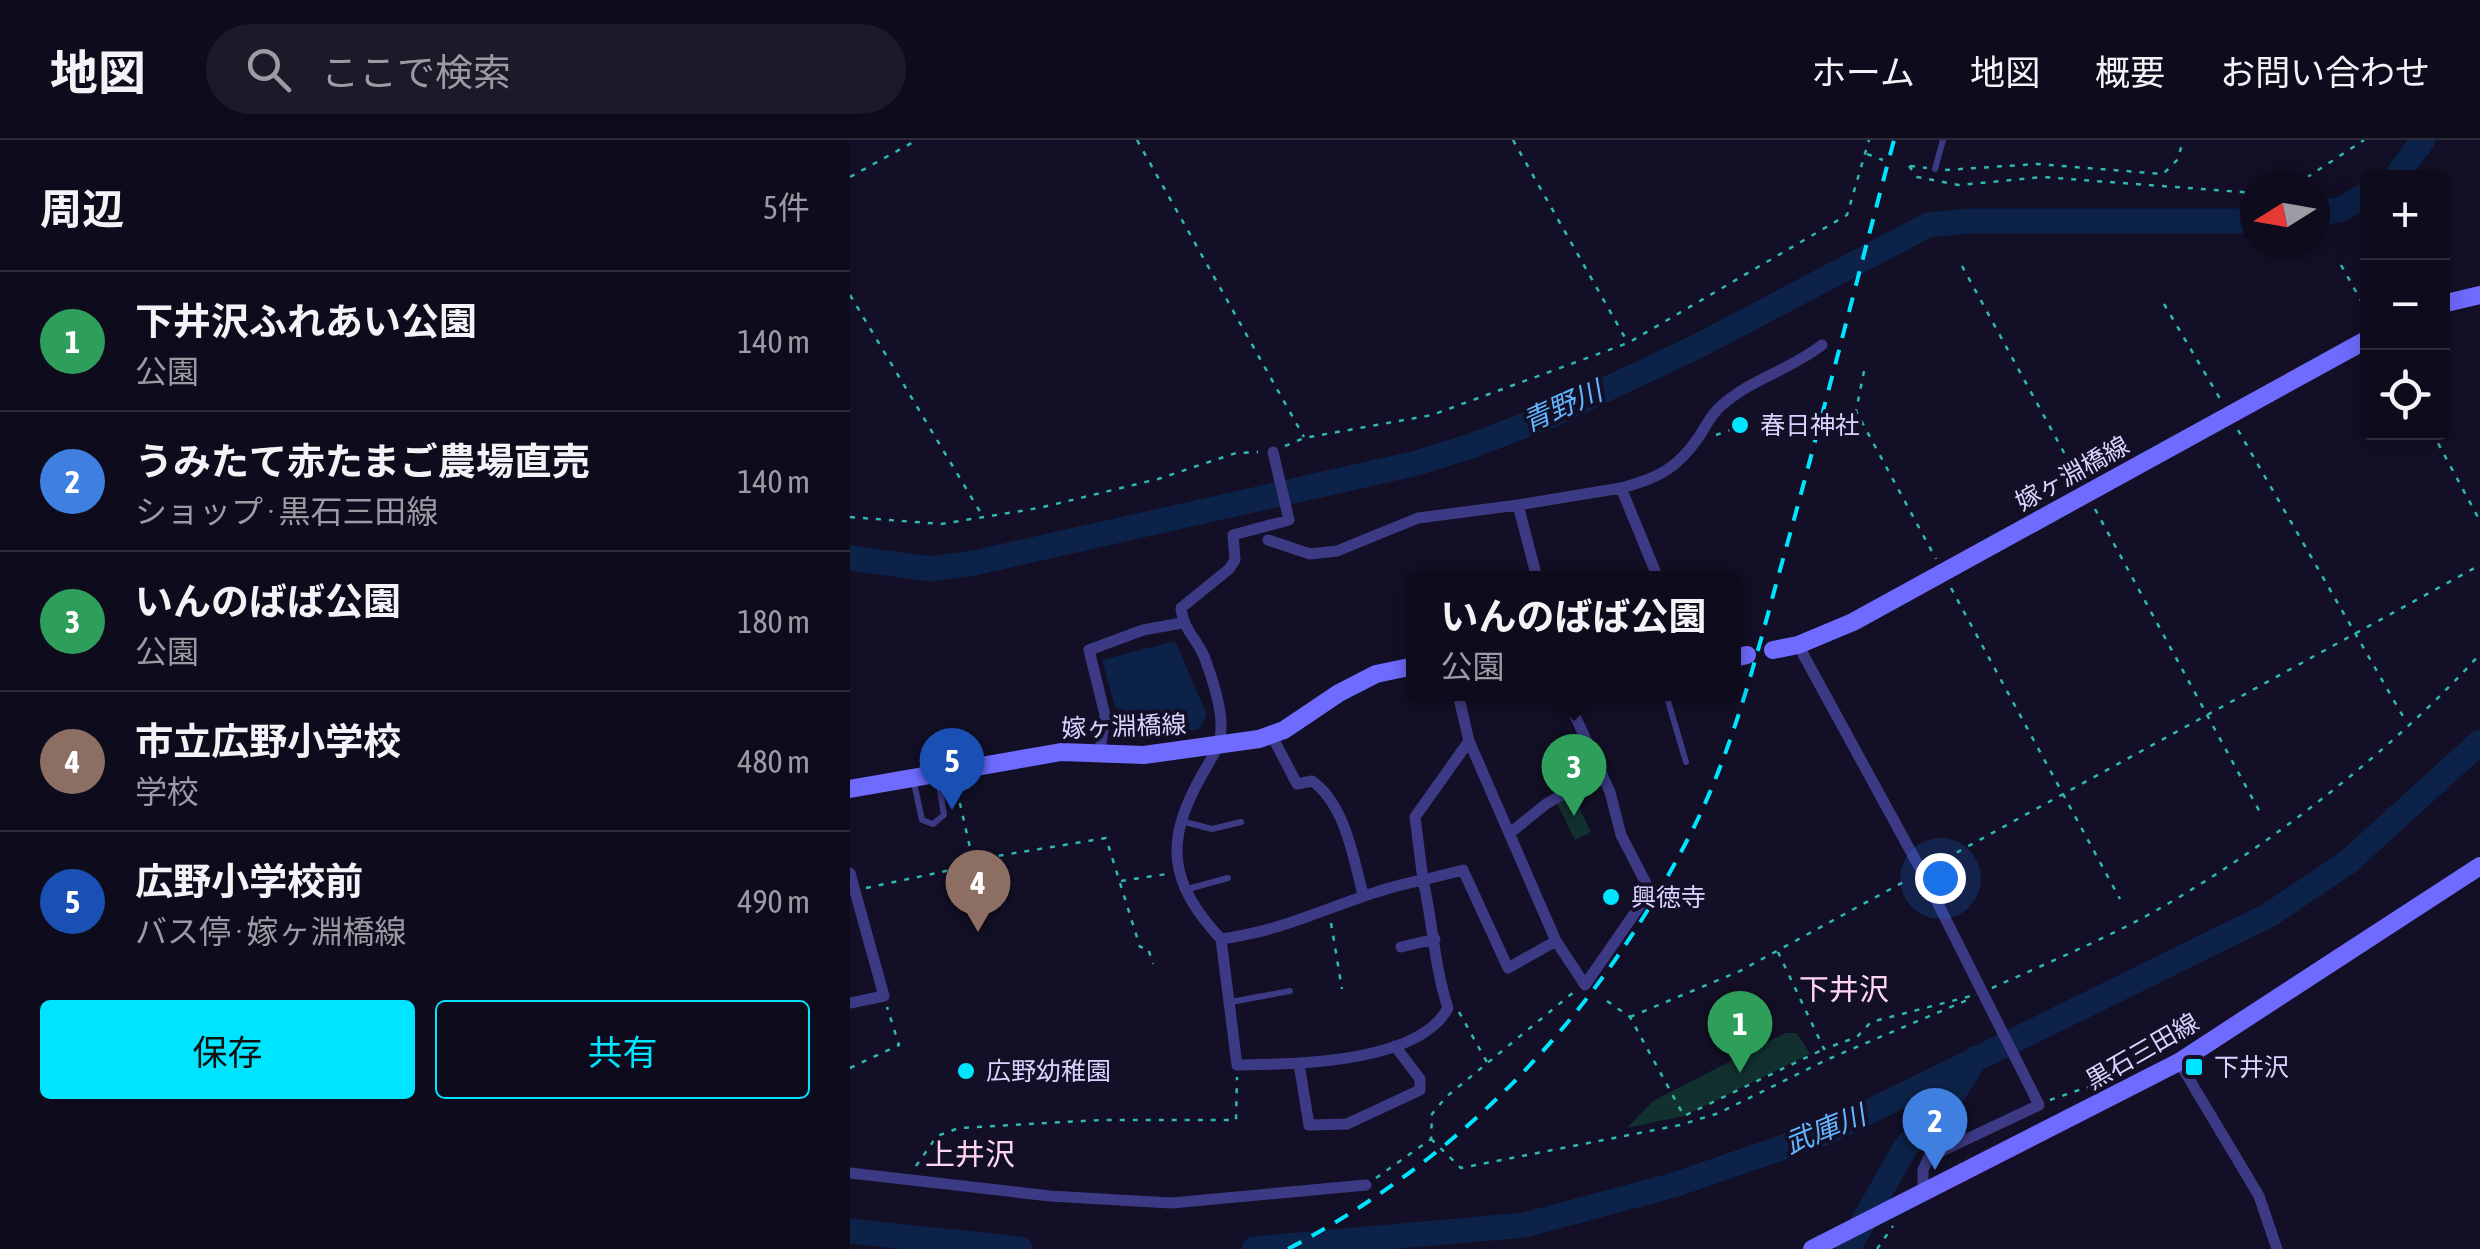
<!DOCTYPE html>
<html lang="ja">
<head>
<meta charset="utf-8">
<style>
	body { margin:0; font-family:"Asap Condensed","Noto Sans JP",sans-serif; background:#1c1929; color:#f1f3f6 }
	.controls { position:absolute; right:30px; top:30px; display:grid; overflow:hidden; border-radius:10px; box-shadow:0 5px 25px #0003 }
	.controls button { width:90px; height:90px; display:grid; place-items:center; padding:0; border:0; border-bottom:2px solid #2e2b3b; background:#0e0b1c; color:#f1f3f6; font:50px sans-serif }
	.compass { position:absolute; left:1390px; top:30px; width:90px; height:90px; border-radius:50%; background:#0e0b1c; box-shadow:0 5px 25px #0003; rotate:259deg }
	.you { position:absolute; left:1090px; top:738px; width:35px; height:35px; margin:-25px; border:8px solid #fff; border-radius:50%; background:#1a73e8; box-shadow:0 0 0 15px #1a73e833 }
	.badge { display:grid; place-items:center; width:65px; height:65px; border-radius:50%; background:#00e5ff; color:#fff; font-size:32px; font-weight:700 }
	.pin { position:absolute; translate:-50% -82px; filter:drop-shadow(0 2px 5px #0008) }
	.pin::after { content:''; position:absolute; top:52px; width:35px; height:30px; background:inherit; clip-path:polygon(0 0,100% 0,50% 100%) }
	.popup { position:absolute; left:556px; top:431px; width:335px; height:130px; box-sizing:border-box; display:grid; place-content:center; border-radius:10px; background:#0e0b1c; filter:drop-shadow(0 2px 8px #0005); font-size:32px; white-space:nowrap; color:#9b9ba3 }
	.popup b { font-size:38px; color:#f1f3f6 }
	.popup::after { content:''; position:absolute; left:50%; top:100%; margin-left:-20px; border:20px solid transparent; border-top-color:#0e0b1c }
	.list { margin:0; padding:0; list-style:none }
	h2 { display:flex; justify-content:space-between; align-items:center; height:130px; margin:0; padding:0 40px; font-size:42px }
	h2 small { font-size:32px; font-weight:400; color:#9b9ba3 }
	.list li { display:grid; grid-template-columns:65px 1fr auto; gap:30px; align-items:center; box-sizing:border-box; height:140px; padding:0 40px; border-top:2px solid #2e2b3b }
	.list b { display:block; font-size:38px; white-space:nowrap }
	.list p { margin:0; font-size:32px; white-space:nowrap; color:#9b9ba3 }
	.list em { font-size:32px; font-style:normal; color:#9b9ba3 }
	.actions { display:flex; gap:20px; padding:30px 40px }
	.actions a { flex:1; padding:22px 0; border:2px solid #00e5ff; border-radius:10px; text-align:center; font-size:35px; color:#00e5ff }
	.actions .main { background:#00e5ff; color:#111 }
	.icon { flex:none; width:55px; height:55px; fill:none; stroke:currentColor; stroke-width:2; stroke-linecap:round; stroke-linejoin:round }
	.map { position:relative; flex:none; width:1630px; height:1109px; overflow:hidden }
	header { display:flex; align-items:center; gap:60px; box-sizing:border-box; height:140px; padding:0 50px; background:#0e0b1c; border-bottom:2px solid #2e2b3b }
	header strong { font-size:48px }
	nav { display:flex; gap:55px; margin-inline-start:auto; font-size:35px }
	.search { width:700px; height:90px; background:#1c1929; display:flex; align-items:center; gap:25px; box-sizing:border-box; padding:0 35px; border-radius:55px; color:#9b9ba3; font-size:38px }
	main { display:flex }
	aside { flex:1; background:#0e0b1c }
	.map>svg:first-child { display:block }
</style>
</head>
<body>
<header>
<strong>地図</strong>
<div class="search"><svg class="icon" aria-label="search" viewBox="0 0 24 24"><circle cx="10" cy="10" r="6"/><path d="M15 15l6 6"/></svg>ここで検索</div>
<nav><a>ホーム</a><a>地図</a><a>概要</a><a>お問い合わせ</a></nav>
</header>
<main>
<aside>
<h2>周辺<small>5件</small></h2>
<ul class="list">
<li><span class="badge" style="background:#2e9e5b">1</span><div><b>下井沢ふれあい公園</b><p>公園</p></div><em>140 m</em></li>
<li><span class="badge" style="background:#3f7fe0">2</span><div><b>うみたて赤たまご農場直売</b><p>ショップ · 黒石三田線</p></div><em>140 m</em></li>
<li><span class="badge" style="background:#2e9e5b">3</span><div><b>いんのばば公園</b><p>公園</p></div><em>180 m</em></li>
<li><span class="badge" style="background:#8d6e63">4</span><div><b>市立広野小学校</b><p>学校</p></div><em>480 m</em></li>
<li><span class="badge" style="background:#1a4fb4">5</span><div><b>広野小学校前</b><p>バス停 · 嫁ヶ淵橋線</p></div><em>490 m</em></li>
</ul>
<div class="actions"><a class="main">保存</a><a>共有</a></div>
</aside>
<div class="map">
<svg width="1630" height="1109" viewBox="0 0 1630 1109">
	<rect width="100%" height="100%" fill="#130f26"/>
	<!-- green -->
	<path fill="#12302f" d="M 722,652 L 741,692 L 725,700 L 706,661 Z
		M 935,893 L 947,893 L 960,914 L 834,976 L 777,988 L 803,961 Z"/>
	<!-- water -->
	<path fill="#0c2248" d="M 325,501 L 357,575 L 349,589 L 333,592 L 265,567 L 252,520 Z"/>
	<g fill="none" stroke-linecap="round" stroke-linejoin="round">
		<!-- river -->
		<path stroke="#0c2248" stroke-width="25" d="M 1545,38 L 1573,0
			M 1465,73 L 1489,70 L 1518,54
			M 0,418 L 81,429 L 124,423 L 567,323 L 621,306 L 704,274 L 848,206 L 1078,85 L 1120,81 L 1405,81
			M 0,1091 L 170,1109
			M 404,1109 L 675,1085 L 824,1045 L 980,991 L 1419,775 L 1498,722 L 1630,602
			M 998,1109 L 1055,1008 L 1103,954 L 1126,918"/>
		<!-- path -->
		<path stroke="#2fb8b0" stroke-width="2.5" stroke-dasharray="5 8" stroke-linecap="butt" d="M 287,0 L 454,297
			M 663,0 L 778,203
			M 1017,14 L 1033,20
			M 1059,26 L 1067,37 L 1109,45 L 1192,37 L 1405,53
			M 1060,26 L 1077,28
			M 1095,30 L 1187,24 L 1313,34 L 1328,19 L 1333,0
			M 0,37 L 67,0
			M 1432,45 L 1456,38 L 1514,0
			M 1491,125 L 1518,173
			M 1112,126 L 1229,340
			M 0,155 L 132,375
			M 1314,164 L 1372,262
			M 1014,231 L 1006,271 L 1086,419
			M 1388,290 L 1554,578
			M 1582,292 L 1630,381
			M 866,295 L 883,289
			M 435,306 L 454,298 L 582,275 L 778,203 L 997,75 L 1019,0
			M 1245,369 L 1412,676
			M 0,377 L 91,384 L 189,368 L 308,339 L 386,313 L 408,312
			M 1101,448 L 1270,759
			M 123,720 L 256,698 L 290,807 L 298,808 L 303,824
			M 1084,725 L 1630,425
			M 271,741 L 317,734
			M 16,748 L 124,725 L 106,646
			M 481,783 L 492,849
			M 928,812 L 974,909 L 1007,897 L 1021,882 L 1121,856
			M 1142,848 C 1188,827 1236,807 1281,784 C 1400,722 1541,613 1630,514
			M 757,861 L 780,877 L 834,976 L 974,909
			M 609,872 L 638,924
			M 780,877 L 890,831 L 1059,739
			M 0,928 L 49,905 L 37,867
			M 1200,960 L 1258,940
			M 581,999 L 611,1028 L 830,985 L 869,973 L 976,920 L 1122,858
			M 66,1026 L 87,996 L 109,988 L 251,980 L 386,980 L 387,937
			M 526,1038 L 581,999 L 582,974 L 596,957 L 725,851
			M 1027,1109 L 1043,1086"/>
		<!-- lane -->
		<path stroke="#3d3a85" stroke-width="6" d="M 1085,29 L 1093,0
			M 816,554 L 836,622
			M 64,643 L 72,680 L 83,684 L 94,675 L 88,638
			M 331,681 L 362,689 L 391,682
			M 334,750 L 378,738
			M 381,862 L 440,851"/>
		<!-- street -->
		<path stroke="#3d3a85" stroke-width="11" d="M 771,348 C 806,339 827,329 848,298 C 855,288 861,274 871,266 C 901,239 940,230 972,205
			M 418,400 L 460,414 L 487,411 L 568,378 L 668,365
			M 687,438 L 668,365 L 771,348 L 808,438
			M 948,505 L 1072,732 L 1189,965 L 1079,1017 L 1073,1030 L 1073,1053
			M 608,554 L 619,601 L 565,677 L 573,740 L 613,730 L 658,828 L 706,801
			M 422,596 L 447,644 L 462,641 C 495,664 503,717 513,754
			M 619,601 L 706,801 L 735,845 L 800,751 L 771,695 L 760,652 L 715,554
			M 250,612 L 255,575 L 239,510 L 293,490 L 332,483
			M 660,693 L 696,664 L 749,634
			M 0,733 L 34,856 L 0,863
			M 573,740 C 583,783 584,826 598,868 C 568,924 443,924 387,925 L 371,799 C 448,789 499,754 573,740 Z
			M 371,799 C 318,742 314,701 353,633 C 363,615 372,605 371,584 C 371,564 361,535 354,516 C 346,498 333,489 331,468 L 379,429 L 385,420 L 383,395 L 439,380 L 423,312
			M 551,807 L 585,799
			M 1329,922 L 1409,1056 L 1427,1109
			M 449,924 L 459,985 L 497,984 L 570,950 L 570,939 L 545,906
			M 0,1033 L 200,1056 L 321,1063 L 516,1045"/>
		<!-- secondary -->
		<path stroke="#6f6bff" stroke-width="18" d="M 1592,164 L 1630,155
			M 923,510 L 948,505 L 1003,482 L 1518,199
			M 884,518 L 897,515
			M 0,649 L 211,612 L 294,615 L 409,599 L 434,590 L 489,553 L 526,534 L 564,526
			M 962,1109 L 1329,922 L 1630,726"/>
		<!-- rail -->
		<path stroke="#00e5ff" stroke-width="4" stroke-dasharray="15 12" stroke-linecap="butt" d="M 438,1109 C 620,1013 752,870 844,687 C 884,606 906,517 930,430 C 970,287 1006,143 1044,0"/>
	</g>
	<!-- markers -->
	<g fill="#00e5ff" stroke="#130f26" stroke-width="4">
		<circle cx="890" cy="285" r="10"/>
		<circle cx="761" cy="757" r="10"/>
		<rect x="1334" y="917" width="20" height="20" rx="5"/>
		<circle cx="116" cy="931" r="10"/>
	</g>
	<g text-anchor="middle" stroke-width="8" stroke-linejoin="round" paint-order="stroke">
		<!-- poi labels -->
		<g font-size="25" fill="#d9d4ff" stroke="#130f26" text-anchor="start">
			<text x="910" y="294">春日神社</text>
			<text x="781" y="766">興徳寺</text>
			<text x="1364" y="936">下井沢</text>
			<text x="136" y="940">広野幼稚園</text>
		</g>
		<!-- street labels -->
		<g font-size="25" fill="#d9d4ff" stroke="#130f26">
			<text transform="translate(1222 333) rotate(-29)" y="9">嫁ヶ淵橋線</text>
			<text transform="translate(274 586) rotate(-2)" y="9">嫁ヶ淵橋線</text>
			<text transform="translate(1292 911) rotate(-30)" y="9">黒石三田線</text>
		</g>
		<!-- water labels -->
		<g font-size="28" font-style="italic" fill="#62b6ff" stroke="#130f26">
			<text transform="translate(712 266) rotate(-24)" y="10">青野川</text>
			<text transform="translate(975 989) rotate(-22)" y="10">武庫川</text>
		</g>
		<!-- quarter labels -->
		<g font-size="30" fill="#ffd6f0" stroke="#130f26">
			<text x="994" y="860">下井沢</text>
			<text x="120" y="1025">上井沢</text>
		</g>
	</g>
</svg>
<div class="controls">
<button>+</button>
<button>−</button>
<button><svg class="icon" aria-label="locate" viewBox="0 0 24 24"><circle cx="12" cy="12" r="6"/><path d="M12 2v4M12 18v4M2 12h4M18 12h4"/></svg></button>
</div>
<svg class="compass" viewBox="-18 -18 36 36"><path d="M0-13l5 13h-10z" fill="#e53935"/><path d="M0 13l5-13h-10z" fill="#9b9ba3"/></svg>
<div class="you"></div>
<div class="pin badge" style="left:890px;top:933px;background:#2e9e5b">1</div>
<div class="pin badge" style="left:1085px;top:1030px;background:#3f7fe0">2</div>
<div class="pin badge" style="left:724px;top:676px;background:#2e9e5b">3</div>
<div class="popup"><b>いんのばば公園</b>公園</div>
<div class="pin badge" style="left:128px;top:792px;background:#8d6e63">4</div>
<div class="pin badge" style="left:102px;top:670px;background:#1a4fb4">5</div>
</div>
</main>
</body>
</html>
